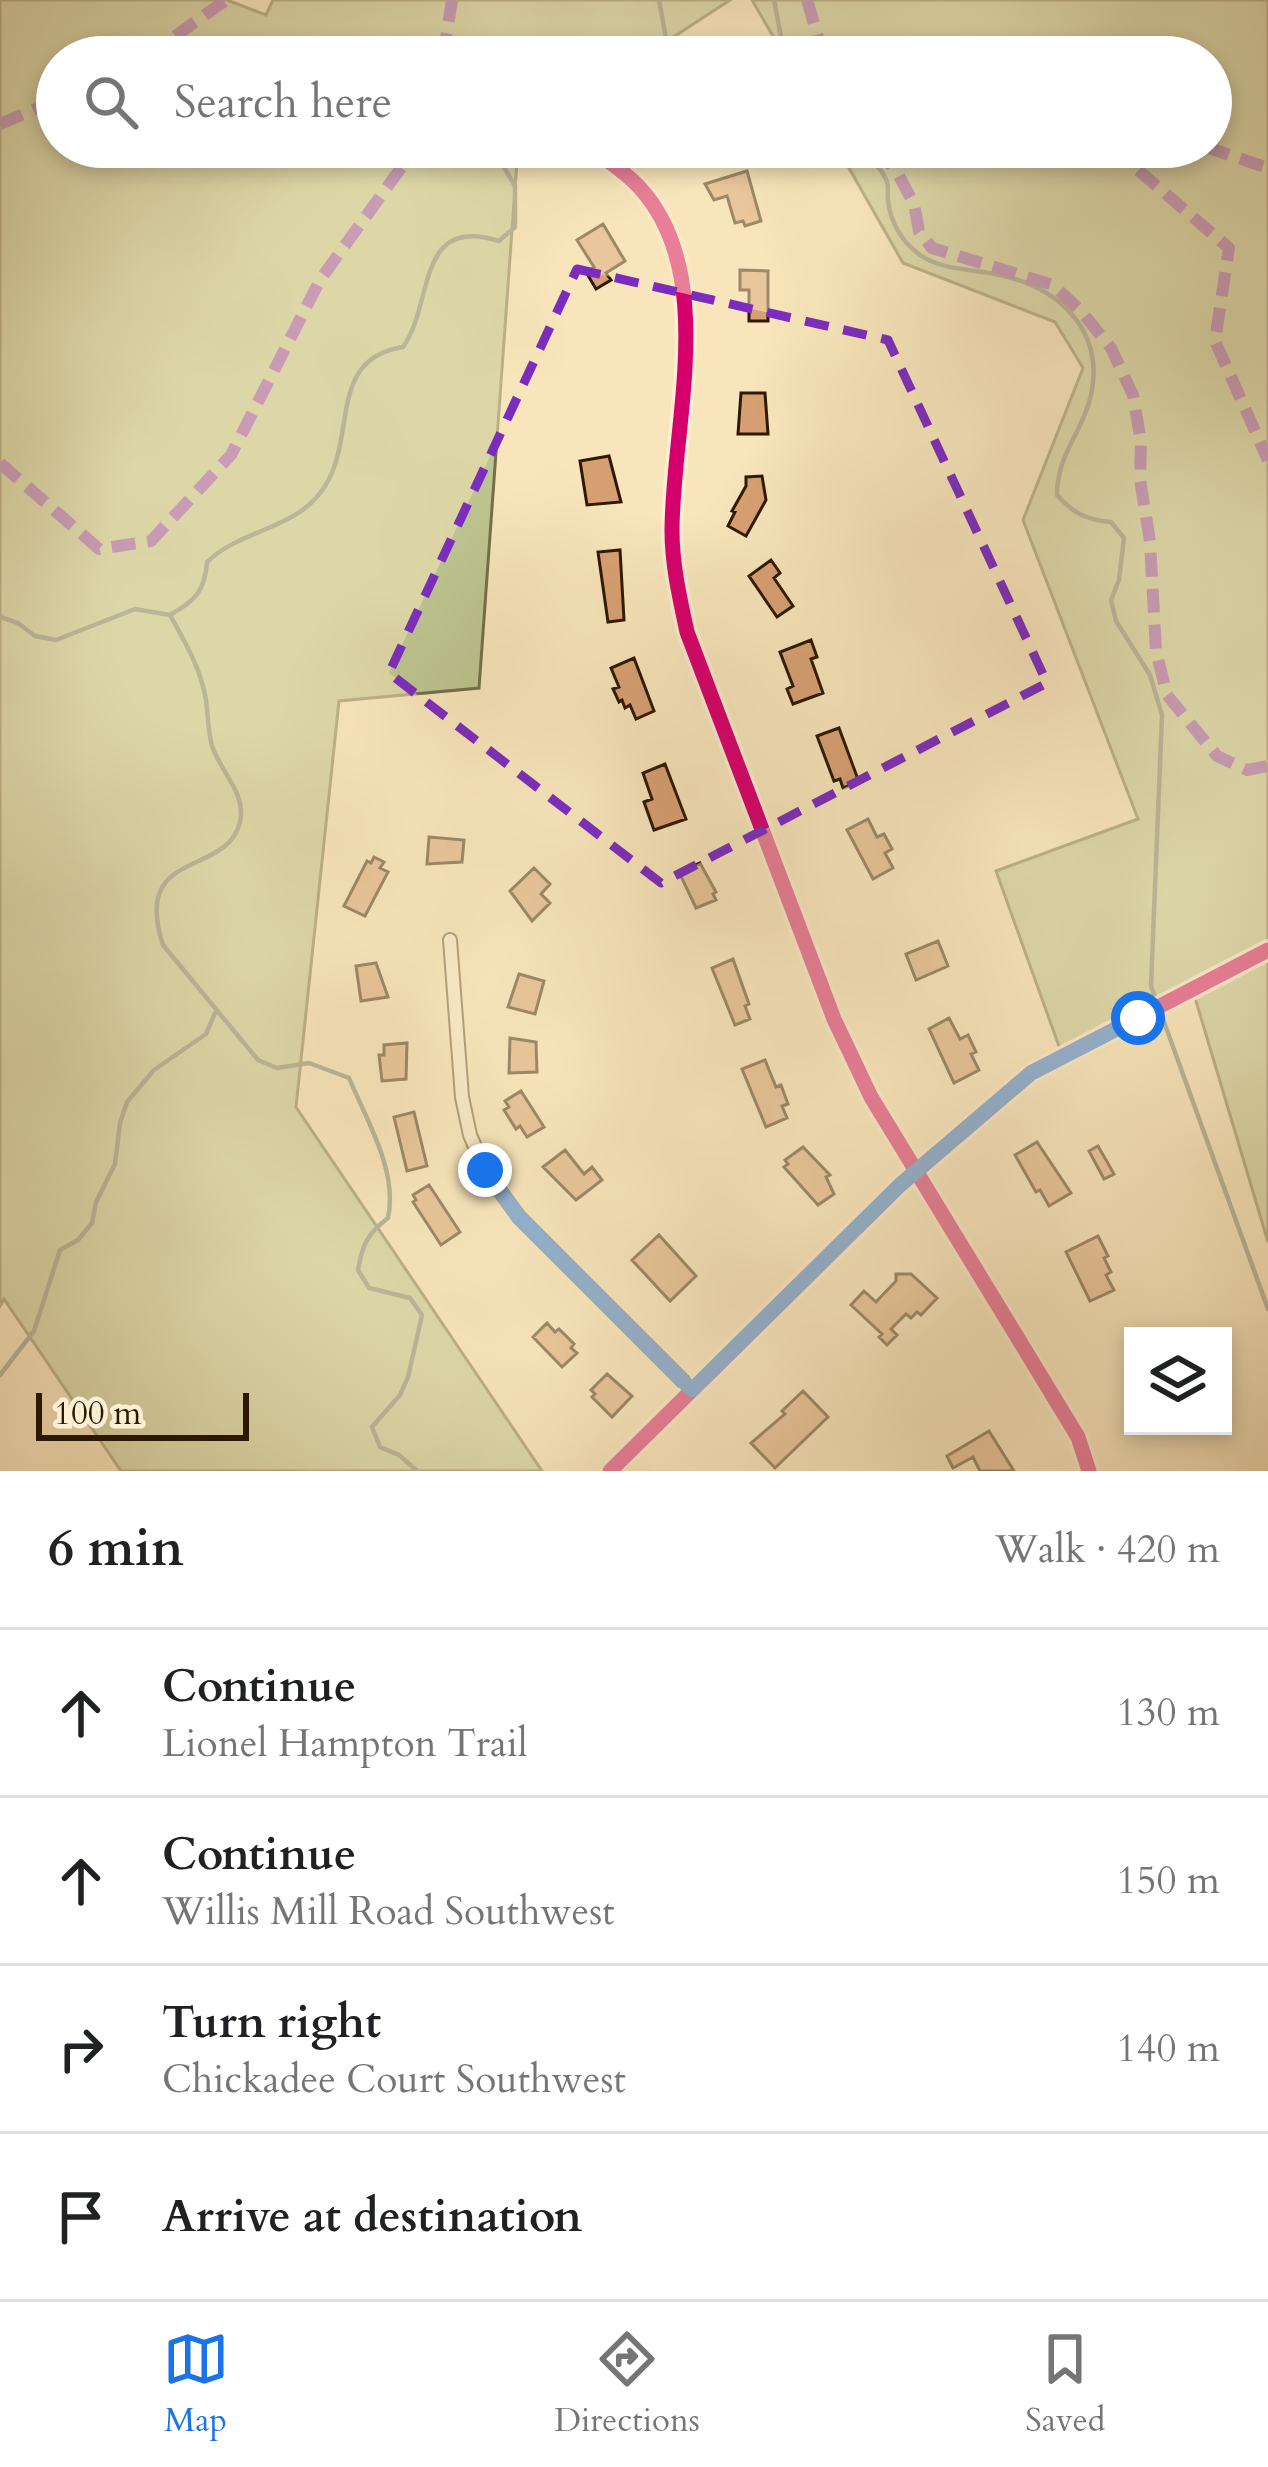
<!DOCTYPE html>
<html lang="en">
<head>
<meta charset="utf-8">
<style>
	body { margin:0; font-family:Cardo,serif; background:#f6f6f6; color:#202124 }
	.controls { position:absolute; right:36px; bottom:36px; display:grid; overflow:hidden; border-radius:0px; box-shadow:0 6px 18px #0003 }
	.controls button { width:108px; height:108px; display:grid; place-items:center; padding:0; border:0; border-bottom:3px solid #e0e0e0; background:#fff; color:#202124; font:60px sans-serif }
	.scale { position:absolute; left:36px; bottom:30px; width:213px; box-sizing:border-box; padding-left:12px; border:6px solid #2d1901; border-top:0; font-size:33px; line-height:42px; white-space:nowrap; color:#2d1901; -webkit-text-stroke:9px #faeed3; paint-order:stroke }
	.stop { position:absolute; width:36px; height:36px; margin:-27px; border:9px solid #1a73e8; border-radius:50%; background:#fff }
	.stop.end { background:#1a73e8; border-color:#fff; box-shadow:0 3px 12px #0008 }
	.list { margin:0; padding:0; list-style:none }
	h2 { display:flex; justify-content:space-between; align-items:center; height:156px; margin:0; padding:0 48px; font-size:51px }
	h2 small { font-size:39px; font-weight:400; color:#757577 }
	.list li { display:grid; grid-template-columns:78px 1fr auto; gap:36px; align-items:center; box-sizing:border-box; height:168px; padding:0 48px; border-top:3px solid #e0e0e0 }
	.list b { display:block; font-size:45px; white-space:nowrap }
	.list p { margin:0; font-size:39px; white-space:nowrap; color:#757577 }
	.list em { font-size:39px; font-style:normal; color:#757577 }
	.icon { flex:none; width:66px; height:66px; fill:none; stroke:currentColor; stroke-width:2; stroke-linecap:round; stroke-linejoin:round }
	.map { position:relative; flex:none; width:1268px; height:1471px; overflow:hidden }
	.search { position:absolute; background:#fff; box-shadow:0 6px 18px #0003; left:36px; right:36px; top:36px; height:132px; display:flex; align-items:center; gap:30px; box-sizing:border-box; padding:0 42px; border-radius:66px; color:#757577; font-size:45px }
	.sheet { height:828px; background:#fff }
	nav { display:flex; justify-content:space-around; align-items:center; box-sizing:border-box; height:168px; border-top:3px solid #e0e0e0; background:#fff; font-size:33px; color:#757577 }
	nav a { display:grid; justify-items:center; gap:6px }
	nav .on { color:#1a73e8 }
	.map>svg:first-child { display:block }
</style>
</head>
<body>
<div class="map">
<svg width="1268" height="1471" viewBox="0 0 1268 1471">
	<rect width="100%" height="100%" fill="#f8e5bb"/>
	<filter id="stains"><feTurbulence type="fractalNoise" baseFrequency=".00167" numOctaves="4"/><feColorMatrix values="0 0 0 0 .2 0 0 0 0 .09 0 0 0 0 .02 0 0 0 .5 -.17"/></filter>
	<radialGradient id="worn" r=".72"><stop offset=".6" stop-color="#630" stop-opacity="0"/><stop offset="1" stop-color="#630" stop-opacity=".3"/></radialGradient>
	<!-- green -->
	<path fill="#bdc590" stroke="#756f48" stroke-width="3" d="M 0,0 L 227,0 L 266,15 L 273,0 L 730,0 L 643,57 L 57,57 L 57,147 L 518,147 L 479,688 L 339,701 L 296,1107 L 542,1471 L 121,1471 L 4,1299 L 0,1306 Z
		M 752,0 L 1268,0 L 1268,1242 L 1193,991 L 1060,1049 L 996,871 L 1138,819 L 1023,520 L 1083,368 L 1055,322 L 903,263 L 837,147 L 1211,147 L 1211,57 L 785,57 Z"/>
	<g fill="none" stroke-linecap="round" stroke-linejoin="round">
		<!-- stream -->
		<path stroke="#727b6f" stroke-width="4.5" d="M 774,0 L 785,57
			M 538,57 C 571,26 613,44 652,53 L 666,38 L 659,0
			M 857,147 C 867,156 883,169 887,182 C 889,188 887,194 888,200 C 890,222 902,242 920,255 C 943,271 974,269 1000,275 C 1053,286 1099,324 1093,382 C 1089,427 1057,449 1057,495 C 1073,513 1086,520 1111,522 L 1124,538 L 1119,580 L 1111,600 L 1116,621 L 1150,675 L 1162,715 L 1151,986 L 1268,1309
			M 170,615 C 185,642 201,669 206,700 C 208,715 208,731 212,746 C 220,771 247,794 240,822 C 227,878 131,847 163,945 L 258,1060 L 277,1068 L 309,1063 L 349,1078 C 367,1121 398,1171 388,1218 C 368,1233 362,1245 358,1270 L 369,1288 L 410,1298 L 422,1315 L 408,1377 L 400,1395 L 372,1427 L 380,1447 L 399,1455 L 417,1471
			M 170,615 C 195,601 205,591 207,562 C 245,526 301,531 328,481 C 355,431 330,358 403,347 C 434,305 415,214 499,241 L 515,227 L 515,186 L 492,147
			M 0,617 L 18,623 L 35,636 L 56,640 L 135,609 L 170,615
			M 0,1375 L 34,1331 L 60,1250 L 78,1240 L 92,1223 L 96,1202 L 115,1164 L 120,1123 L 127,1102 L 154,1070 L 206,1034 L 215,1013"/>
	</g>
	<!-- building -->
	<path fill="#d7a073" stroke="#2d1901" stroke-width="3" d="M 747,171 L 761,221 L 745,226 L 743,221 L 735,223 L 727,196 L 714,200 L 705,184 Z
		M 603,224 L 625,261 L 606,273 L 611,280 L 596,289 L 586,272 L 594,267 L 577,240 Z
		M 740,270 L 768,271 L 768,321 L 749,321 L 749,290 L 740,290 Z
		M 741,393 L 765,393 L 768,434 L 738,434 Z
		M 609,456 L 621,502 L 587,505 L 580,461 Z
		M 762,476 L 766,500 L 746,536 L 728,526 L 735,512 L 732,511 L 746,486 L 746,477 Z
		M 620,550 L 624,620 L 608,622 L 598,552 Z
		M 771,560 L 780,573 L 774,578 L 793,606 L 777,617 L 749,576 Z
		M 811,640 L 817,657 L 811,659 L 823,693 L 793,704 L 787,689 L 793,686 L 780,652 Z
		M 634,658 L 654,711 L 636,719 L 630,705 L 625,708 L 622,700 L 619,702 L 613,689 L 619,687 L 611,668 Z
		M 839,728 L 859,782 L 843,788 L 840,779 L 834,781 L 817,736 Z
		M 665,764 L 686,819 L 654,830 L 644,802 L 652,799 L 643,773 Z
		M 868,819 L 877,837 L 884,834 L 892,849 L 885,853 L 893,868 L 873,879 L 847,830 Z
		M 429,837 L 464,840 L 462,862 L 427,864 Z
		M 374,857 L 384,862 L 380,868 L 388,872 L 365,916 L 344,906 L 367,861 L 371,863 Z
		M 700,863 L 716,892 L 713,894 L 716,900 L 696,908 L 679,872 Z
		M 534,868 L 550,884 L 541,894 L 550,903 L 532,921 L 510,891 Z
		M 938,941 L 948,966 L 916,980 L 906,954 Z
		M 733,959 L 749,1004 L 745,1006 L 750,1019 L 735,1025 L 712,968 Z
		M 376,963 L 388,997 L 361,1001 L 356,966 Z
		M 519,974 L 544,981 L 535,1014 L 508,1007 Z
		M 949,1018 L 960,1039 L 968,1035 L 976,1052 L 971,1054 L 979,1070 L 954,1083 L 929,1029 Z
		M 510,1038 L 536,1042 L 537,1072 L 509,1073 Z
		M 407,1043 L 406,1079 L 382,1081 L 379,1055 L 384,1055 L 384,1045 Z
		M 765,1060 L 776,1087 L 781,1085 L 788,1104 L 782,1106 L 787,1118 L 766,1127 L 742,1069 Z
		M 521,1091 L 544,1127 L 527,1137 L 520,1126 L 516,1129 L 504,1110 L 509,1107 L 505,1101 Z
		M 414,1112 L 427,1166 L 407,1171 L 394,1117 Z
		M 1037,1142 L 1071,1193 L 1049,1206 L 1040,1190 L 1036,1192 L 1015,1155 Z
		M 1098,1146 L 1114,1174 L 1104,1179 L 1089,1151 Z
		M 803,1147 L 830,1175 L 826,1177 L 834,1194 L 818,1205 L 784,1167 L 788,1164 L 785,1160 Z
		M 565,1150 L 584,1174 L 592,1167 L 602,1180 L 576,1200 L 543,1167 Z
		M 429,1185 L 460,1232 L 441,1245 L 413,1202 L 416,1200 L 413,1195 Z
		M 659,1235 L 696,1276 L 670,1301 L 632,1260 Z
		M 1098,1236 L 1108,1256 L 1104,1258 L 1111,1272 L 1106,1275 L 1114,1290 L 1090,1301 L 1066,1252 Z
		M 896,1274 L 911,1274 L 937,1298 L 921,1315 L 917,1312 L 911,1318 L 906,1314 L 891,1329 L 897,1335 L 887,1345 L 879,1337 L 882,1334 L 851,1305 L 864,1291 L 876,1302 L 896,1281 Z
		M 547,1323 L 555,1332 L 559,1329 L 574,1344 L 571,1348 L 577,1353 L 562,1367 L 533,1337 Z
		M 607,1374 L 632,1396 L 612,1417 L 592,1397 L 595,1394 L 591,1390 Z
		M 803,1391 L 828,1417 L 775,1468 L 751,1443 L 785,1414 L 782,1411 Z
		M 989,1431 L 1014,1471 L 980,1471 L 973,1457 L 953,1468 L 947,1456 Z"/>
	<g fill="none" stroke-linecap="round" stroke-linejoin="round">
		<!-- street casing -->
		<g stroke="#604c30" stroke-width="16">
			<path id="street" d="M 589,147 C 606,160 626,172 640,188 C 719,275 672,425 672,531 C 672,565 680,599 687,632 L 834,1019 L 871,1097 L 1078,1437 L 1089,1471
				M 450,940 L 462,1097 L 470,1135 L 485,1170 L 519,1217 L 692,1390
				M 610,1471 L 915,1173"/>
		</g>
		<!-- street -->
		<use href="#street" stroke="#faeed3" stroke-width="12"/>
		<!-- quiet -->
		<path stroke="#8e44ad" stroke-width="12" stroke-dasharray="24 12" stroke-linecap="butt" d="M 807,0 L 824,57
			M 146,57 L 226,0
			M 443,57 L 452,0
			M 0,124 L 57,100
			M 878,147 L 899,176 L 914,204 L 919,231 L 932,248 L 1053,285 L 1081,311 L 1111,348 L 1133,395 L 1141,442 L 1140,480 L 1150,541 L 1156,651 L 1167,695 L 1217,756 L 1247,770 L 1268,766
			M 1123,147 L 1117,152 L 1229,248 L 1215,341 L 1268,460
			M 1206,147 L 1268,168
			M 0,463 L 99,549 L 151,541 L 231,455 L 320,280 L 416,147"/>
		<!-- cycleway casing -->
		<g stroke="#faeed3" stroke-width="22">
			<path id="cycleway" d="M 589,147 C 606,160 626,172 640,188 C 719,275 672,425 672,531 C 672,565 680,599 687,632 L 834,1019 L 871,1097 L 1078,1437 L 1089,1471
				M 610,1471 L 900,1185 L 1031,1073 L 1268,950"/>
		</g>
		<!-- cycleway -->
		<use href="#cycleway" stroke="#d6006c" stroke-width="15"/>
	</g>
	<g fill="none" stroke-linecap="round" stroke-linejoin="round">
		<!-- route -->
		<path stroke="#1a73e8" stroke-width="15" d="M 485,1170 L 519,1217 L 692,1390 L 900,1185 L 1031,1073 L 1138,1018"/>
	</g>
	<!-- marked area -->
	<path d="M0 0H1268V1471H0ZM 577,269 L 888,340 L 1047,683 L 661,883 L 389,673 Z" fill="#f8e5bb" fill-opacity=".55" fill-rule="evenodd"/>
	<path fill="none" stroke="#7b2cbf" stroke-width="9" stroke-dasharray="24 15" stroke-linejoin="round" d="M 577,269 L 888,340 L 1047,683 L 661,883 L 389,673 Z"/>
	<rect width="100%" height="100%" filter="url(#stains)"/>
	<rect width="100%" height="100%" fill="url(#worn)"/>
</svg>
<div class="controls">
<button><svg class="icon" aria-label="layers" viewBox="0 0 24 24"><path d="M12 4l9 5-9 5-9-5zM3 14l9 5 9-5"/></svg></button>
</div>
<div class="scale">100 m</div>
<div class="stop" style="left:1138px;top:1018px"></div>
<div class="stop end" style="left:485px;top:1170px"></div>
<div class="search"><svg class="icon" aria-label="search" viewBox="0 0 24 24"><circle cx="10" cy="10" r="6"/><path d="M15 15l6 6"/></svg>Search here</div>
</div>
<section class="sheet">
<h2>6 min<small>Walk · 420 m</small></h2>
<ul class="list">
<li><svg class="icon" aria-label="ahead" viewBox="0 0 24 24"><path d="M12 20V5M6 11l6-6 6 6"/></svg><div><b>Continue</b><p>Lionel Hampton Trail</p></div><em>130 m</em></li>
<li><svg class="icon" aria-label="ahead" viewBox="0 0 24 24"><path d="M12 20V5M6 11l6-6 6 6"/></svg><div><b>Continue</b><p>Willis Mill Road Southwest</p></div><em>150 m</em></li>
<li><svg class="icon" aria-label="right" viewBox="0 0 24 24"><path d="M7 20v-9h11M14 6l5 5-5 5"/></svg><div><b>Turn right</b><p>Chickadee Court Southwest</p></div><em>140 m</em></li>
<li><svg class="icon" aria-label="arrive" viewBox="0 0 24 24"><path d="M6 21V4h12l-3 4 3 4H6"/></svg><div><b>Arrive at destination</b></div></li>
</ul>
</section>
<nav>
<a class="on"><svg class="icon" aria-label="map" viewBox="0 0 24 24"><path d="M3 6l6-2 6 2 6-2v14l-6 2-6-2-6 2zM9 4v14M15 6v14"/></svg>Map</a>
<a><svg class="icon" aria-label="directions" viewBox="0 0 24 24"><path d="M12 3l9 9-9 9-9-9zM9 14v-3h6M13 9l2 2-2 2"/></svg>Directions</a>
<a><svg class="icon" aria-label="saved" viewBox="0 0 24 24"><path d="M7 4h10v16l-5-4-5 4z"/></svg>Saved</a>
</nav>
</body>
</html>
